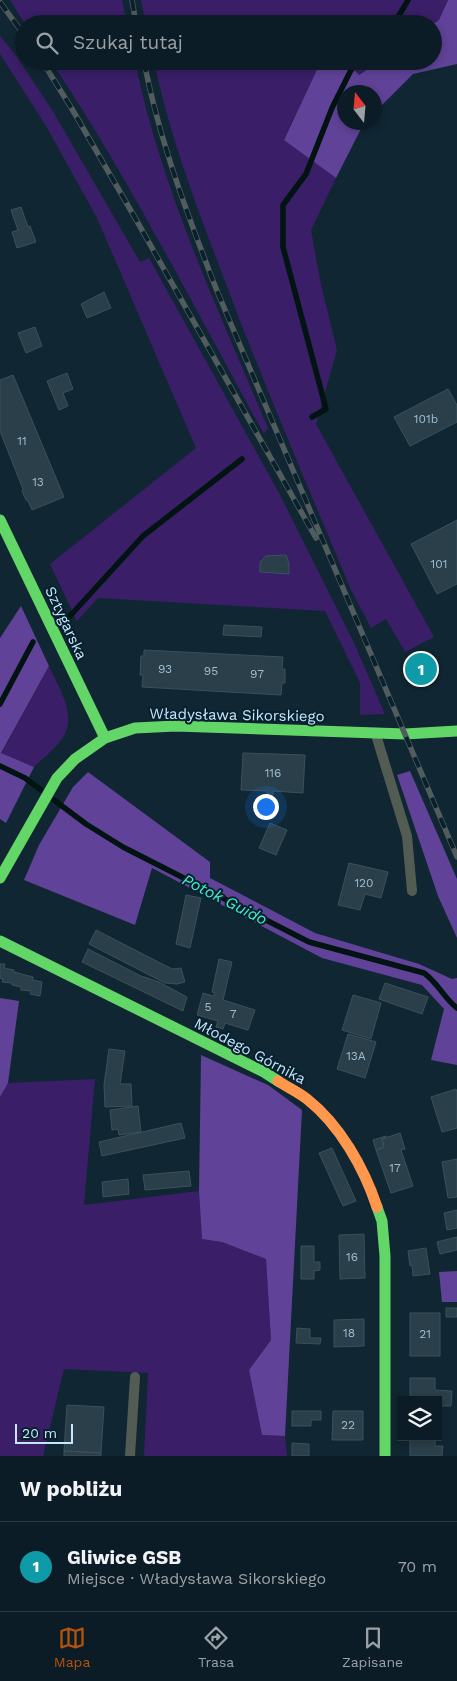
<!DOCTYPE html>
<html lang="pl">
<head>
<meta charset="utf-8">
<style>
	body { margin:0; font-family:"Work Sans",sans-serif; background:#15252e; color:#f1f3f6 }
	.controls { position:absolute; right:15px; bottom:15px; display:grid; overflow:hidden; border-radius:0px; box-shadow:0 2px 8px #0003 }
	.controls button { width:45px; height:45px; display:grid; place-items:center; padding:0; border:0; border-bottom:1px solid #2c3a43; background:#0c1c26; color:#f1f3f6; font:25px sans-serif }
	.compass { position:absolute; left:337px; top:85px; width:45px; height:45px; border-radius:50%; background:#0c1c26; box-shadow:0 2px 8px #0003; rotate:344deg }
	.scale { position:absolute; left:15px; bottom:12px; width:58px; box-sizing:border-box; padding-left:5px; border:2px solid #c4e7ff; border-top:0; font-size:14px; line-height:18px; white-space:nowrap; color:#c4e7ff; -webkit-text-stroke:4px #09202d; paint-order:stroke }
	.you { position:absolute; left:265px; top:806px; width:18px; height:18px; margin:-12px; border:4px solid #fff; border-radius:50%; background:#1a73e8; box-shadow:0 0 0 8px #1a73e833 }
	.badge { display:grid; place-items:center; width:32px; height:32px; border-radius:50%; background:#b45309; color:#fff; font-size:16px; font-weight:700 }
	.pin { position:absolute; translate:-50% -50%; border:2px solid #fff; box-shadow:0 1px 5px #0006 }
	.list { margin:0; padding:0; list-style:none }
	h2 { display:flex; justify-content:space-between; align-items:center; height:65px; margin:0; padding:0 20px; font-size:21px }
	h2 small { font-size:16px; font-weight:400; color:#9aa1a7 }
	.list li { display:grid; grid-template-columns:32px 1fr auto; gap:15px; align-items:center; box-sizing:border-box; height:90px; padding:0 20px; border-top:1px solid #2c3a43 }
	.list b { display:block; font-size:19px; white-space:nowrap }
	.list p { margin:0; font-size:16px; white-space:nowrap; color:#9aa1a7 }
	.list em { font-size:16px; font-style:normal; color:#9aa1a7 }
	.icon { flex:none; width:28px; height:28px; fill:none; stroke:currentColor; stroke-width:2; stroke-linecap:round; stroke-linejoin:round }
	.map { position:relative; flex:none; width:457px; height:1456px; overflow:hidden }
	.search { position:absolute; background:#0c1c26; box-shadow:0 2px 8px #0003; left:15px; right:15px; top:15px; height:55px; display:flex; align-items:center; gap:12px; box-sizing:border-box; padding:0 18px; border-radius:28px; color:#9aa1a7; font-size:19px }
	.sheet { height:155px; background:#0c1c26 }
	nav { display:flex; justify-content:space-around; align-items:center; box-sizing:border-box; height:70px; border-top:1px solid #2c3a43; background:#0c1c26; font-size:14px; color:#9aa1a7 }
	nav a { display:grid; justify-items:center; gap:2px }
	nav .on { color:#b45309 }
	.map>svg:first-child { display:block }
</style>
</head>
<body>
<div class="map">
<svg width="457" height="1456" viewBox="0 0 457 1456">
	<rect width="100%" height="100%" fill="#102632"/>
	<!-- green -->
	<path fill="#3a1e68" d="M 10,0 L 122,0 L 127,24 L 25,24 Z
		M 141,0 L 448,0 L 439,20 L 433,24 L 146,24 Z
		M 0,36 L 15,54 L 54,113 L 140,262 L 149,258 L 279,493 L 355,645 L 385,714 L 360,715 L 360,683 L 325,611 L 98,598 L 77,621 L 50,564 L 196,448 L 97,218 L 46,126 L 0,54 Z
		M 51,61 L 135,61 C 161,189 218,309 268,428 L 264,434 C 195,309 130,180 51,61 Z
		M 154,61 L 321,61 L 284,139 L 336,178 L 311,230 L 321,285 L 337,350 L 316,424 L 434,637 L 405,652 L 386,619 L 371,628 L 351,590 C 305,480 258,371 217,260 C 192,195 168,129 154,61 Z
		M 346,61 L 379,61 L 358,75 Z
		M 49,666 C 59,688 78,716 62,739 C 55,749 43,758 34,767 L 1,754 Z
		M 95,1079 L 84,1205 L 199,1191 L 202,1239 L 222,1242 L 266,1259 L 271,1340 L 249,1370 L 262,1435 L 285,1436 L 287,1456 L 144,1456 L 148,1373 L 64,1369 L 43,1456 L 0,1456 L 0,1097 L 8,1083 Z"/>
	<!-- forest -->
	<path fill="#604298" d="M 448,0 L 457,0 L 457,64 L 413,74 L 375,112 L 374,92 L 344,92 L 344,122 L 364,123 L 336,178 L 284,140 L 321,61 L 346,61 L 359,75 L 379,61 L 433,61 L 433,24 L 439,20 Z
		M 21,606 L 49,666 L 1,753 L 34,767 L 6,823 L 0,819 L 0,638 Z
		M 410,771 L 457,879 L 457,938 L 438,896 L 397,775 Z
		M 88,772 L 210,862 L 210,878 L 315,933 L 419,964 L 452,979 L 457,978 L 457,1065 L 431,1060 L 444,1009 L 422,985 L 322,958 L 152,868 L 135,925 L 24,880 L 39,845 L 73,787 Z
		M 0,998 L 19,1001 L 8,1083 L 0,1097 Z
		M 201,1055 L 268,1085 L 302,1110 L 285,1436 L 262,1435 L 249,1370 L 271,1340 L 266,1259 L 222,1242 L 202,1239 L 199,1191 Z
		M 457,1271 L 457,1302 L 442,1302 L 439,1272 Z"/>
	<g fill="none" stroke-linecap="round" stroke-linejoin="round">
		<!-- stream -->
		<path stroke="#011411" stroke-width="5.5" d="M 394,24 L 408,0
			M 312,417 L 326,409 L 283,247 L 283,205 L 306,174 L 332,108 L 351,70 L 360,61
			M 70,616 L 143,536 L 242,459
			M 0,704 L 33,642
			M 0,766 L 25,778 L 41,790
			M 54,800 L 86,824 L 123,847 L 309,942 L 424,973 C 438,983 444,998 457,1008"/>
	</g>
	<!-- building -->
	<path fill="#2a3f49" stroke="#38525c" d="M 21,207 L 28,227 L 30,226 L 36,242 L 17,248 L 12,232 L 18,230 L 11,210 Z
		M 104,292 L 111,308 L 87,318 L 81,304 Z
		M 35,327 L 42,346 L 26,353 L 18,333 Z
		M 67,373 L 73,389 L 63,393 L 68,406 L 59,410 L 47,381 Z
		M 13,375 L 64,497 L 32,510 L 28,501 L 26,500 L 22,491 L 23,489 L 0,431 L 0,380 Z
		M 448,389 L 457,405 L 457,422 L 410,446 L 394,417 Z
		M 457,520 L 457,584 L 437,594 L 411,544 Z
		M 286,555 L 289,564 L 289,574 L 260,572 L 260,562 L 266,556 Z
		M 224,625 L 262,627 L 261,637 L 223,635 Z
		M 144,650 L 283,657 L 282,669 L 285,669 L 285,683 L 282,683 L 281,695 L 142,687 L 143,675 L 140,675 L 141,656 L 144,656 Z
		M 422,653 L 435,676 L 420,685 L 407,661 Z
		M 243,753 L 305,755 L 303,793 L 273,791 L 273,796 L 267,795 L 267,791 L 241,790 Z
		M 270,823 L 287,830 L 276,855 L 259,848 Z
		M 349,863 L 388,872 L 381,898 L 365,894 L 360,910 L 338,905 Z
		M 186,895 L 201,898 L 190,948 L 176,944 Z
		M 96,930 L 172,969 L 181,968 L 185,982 L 177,984 L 165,983 L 89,944 Z
		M 88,949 L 141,976 L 159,982 L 187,997 L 183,1011 L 82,962 Z
		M 219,959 L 232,962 L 223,1000 L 255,1010 L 248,1030 L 225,1023 L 223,1029 L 216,1027 L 218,1021 L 197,1015 L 203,993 L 213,996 L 215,993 L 212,992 Z
		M 0,964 L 5,964 L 4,968 L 14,970 L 14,972 L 33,977 L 33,980 L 42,982 L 40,996 L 30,994 L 31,991 L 21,990 L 21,987 L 12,985 L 12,983 L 2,982 L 3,979 L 0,978 Z
		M 385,983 L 428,997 L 422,1014 L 379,999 Z
		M 353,995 L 381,1003 L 371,1039 L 342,1030 Z
		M 348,1034 L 376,1042 L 365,1078 L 337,1069 Z
		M 109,1049 L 125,1051 L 120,1084 L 131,1084 L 132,1106 L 105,1107 L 104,1085 Z
		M 456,1089 L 457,1092 L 457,1128 L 442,1132 L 431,1097 Z
		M 138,1106 L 141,1132 L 119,1135 L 118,1129 L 112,1130 L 110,1110 Z
		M 181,1123 L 185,1138 L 102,1156 L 99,1142 Z
		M 400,1133 L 405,1149 L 401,1150 L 413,1186 L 391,1193 L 376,1150 L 384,1147 L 382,1139 Z
		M 386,1136 L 386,1138 L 382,1139 L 384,1147 L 376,1150 L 373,1140 Z
		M 332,1148 L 356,1201 L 343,1206 L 319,1153 Z
		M 457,1159 L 457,1197 L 448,1198 L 442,1162 Z
		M 189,1171 L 191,1186 L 145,1190 L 143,1175 Z
		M 128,1179 L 129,1194 L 103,1197 L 102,1182 Z
		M 457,1210 L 457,1228 L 447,1230 L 444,1213 Z
		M 364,1234 L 365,1278 L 340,1279 L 339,1235 Z
		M 457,1237 L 457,1250 L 440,1254 L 437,1242 Z
		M 301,1246 L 314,1246 L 314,1262 L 320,1262 L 320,1270 L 314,1271 L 314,1279 L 301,1279 Z
		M 426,1248 L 430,1274 L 413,1276 L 412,1265 L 410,1266 L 408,1251 Z
		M 446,1308 L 457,1308 L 457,1317 L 446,1317 Z
		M 410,1313 L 440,1313 L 440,1356 L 410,1356 Z
		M 364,1319 L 364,1346 L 334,1347 L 334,1320 Z
		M 297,1328 L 310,1329 L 310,1338 L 321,1338 L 320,1344 L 296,1343 Z
		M 410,1378 L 435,1378 L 435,1390 L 452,1391 L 451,1406 L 438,1406 L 438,1400 L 410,1400 Z
		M 67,1405 L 104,1407 L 101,1453 L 64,1451 Z
		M 292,1411 L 321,1411 L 321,1420 L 311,1420 L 311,1426 L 292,1426 Z
		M 333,1411 L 363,1411 L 363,1440 L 332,1440 Z
		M 410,1437 L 435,1437 L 435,1446 L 443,1446 L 442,1456 L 410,1456 Z
		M 292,1443 L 309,1444 L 309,1456 L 292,1456 Z
		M 64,1451 L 101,1453 L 101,1456 L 64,1456 Z"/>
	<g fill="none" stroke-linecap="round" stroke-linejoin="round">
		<!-- lane -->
		<path stroke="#535c53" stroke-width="10" d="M 376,735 L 407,836 L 412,891
			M 130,1456 L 135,1377"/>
		<!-- fast -->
		<path stroke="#63d668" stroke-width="11" d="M 0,520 L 105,738
			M 0,878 L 57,778 L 75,759 L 105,738 L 135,728 L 176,726 L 405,734 L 457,731
			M 0,941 L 264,1072 L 278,1081
			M 377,1207 L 382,1221 L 385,1256 L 385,1456"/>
		<!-- slow -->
		<path stroke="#ff974d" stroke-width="11" d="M 278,1081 C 287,1087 298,1092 307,1099 C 340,1125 364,1168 377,1207"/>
		<!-- rail casing -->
		<g stroke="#505c5d" stroke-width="5.5">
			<path id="rail" d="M 132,0 L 136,24
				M 0,2 L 24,35
				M 42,61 L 72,109 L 134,216 L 316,538
				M 144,61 C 159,140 188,216 217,291 L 457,857"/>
		</g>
		<!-- rail -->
		<use href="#rail" stroke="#09202d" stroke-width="4" stroke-dasharray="11" stroke-linecap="butt"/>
	</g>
	<g text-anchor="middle" stroke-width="4" stroke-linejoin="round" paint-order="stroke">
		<!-- number labels -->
		<g font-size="12" fill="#9ebdd2">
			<text x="426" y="423">101b</text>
			<text x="22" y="445">11</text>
			<text x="38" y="486">13</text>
			<text x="439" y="568">101</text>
			<text x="165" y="673">93</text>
			<text x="211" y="675">95</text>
			<text x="257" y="678">97</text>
			<text x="273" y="777">116</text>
			<text x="364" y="887">120</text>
			<text x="208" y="1011">5</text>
			<text x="233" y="1018">7</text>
			<text x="356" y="1060">13A</text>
			<text x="395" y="1172">17</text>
			<text x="352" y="1261">16</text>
			<text x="349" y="1337">18</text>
			<text x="425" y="1338">21</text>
			<text x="348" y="1429">22</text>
		</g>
		<!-- street labels -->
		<g font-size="15" fill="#c4e7ff" stroke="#09202d">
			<text transform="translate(66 623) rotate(65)" y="5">Sztygarska</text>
			<text transform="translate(237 715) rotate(1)" y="5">Władysława Sikorskiego</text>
			<text transform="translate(250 1051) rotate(28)" y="5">Młodego Górnika</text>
		</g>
		<!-- water labels -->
		<g font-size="16" font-style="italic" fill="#3df1d2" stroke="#09202d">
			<text transform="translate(225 899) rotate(27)" y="6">Potok Guido</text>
		</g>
	</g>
</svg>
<div class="controls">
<button><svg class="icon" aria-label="layers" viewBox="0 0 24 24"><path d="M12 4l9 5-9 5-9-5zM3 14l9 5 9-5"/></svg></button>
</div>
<svg class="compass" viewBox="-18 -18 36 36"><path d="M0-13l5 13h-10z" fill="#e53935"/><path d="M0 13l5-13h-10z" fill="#9aa1a7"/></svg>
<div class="scale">20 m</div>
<div class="you"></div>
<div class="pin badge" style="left:421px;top:669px;background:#0f9aa8">1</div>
<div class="search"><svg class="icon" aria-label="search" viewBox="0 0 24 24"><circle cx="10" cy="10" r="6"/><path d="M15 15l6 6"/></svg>Szukaj tutaj</div>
</div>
<section class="sheet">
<h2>W pobliżu<small></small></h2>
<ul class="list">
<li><span class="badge" style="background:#0f9aa8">1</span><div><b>Gliwice GSB</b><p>Miejsce · Władysława Sikorskiego</p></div><em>70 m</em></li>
</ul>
</section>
<nav>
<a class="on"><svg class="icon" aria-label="map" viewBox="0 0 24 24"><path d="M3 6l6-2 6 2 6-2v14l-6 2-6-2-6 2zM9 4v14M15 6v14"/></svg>Mapa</a>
<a><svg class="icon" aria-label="directions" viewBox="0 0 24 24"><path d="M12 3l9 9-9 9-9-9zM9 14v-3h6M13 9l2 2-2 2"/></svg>Trasa</a>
<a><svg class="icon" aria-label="saved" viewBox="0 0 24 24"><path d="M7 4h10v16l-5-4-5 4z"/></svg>Zapisane</a>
</nav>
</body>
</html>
